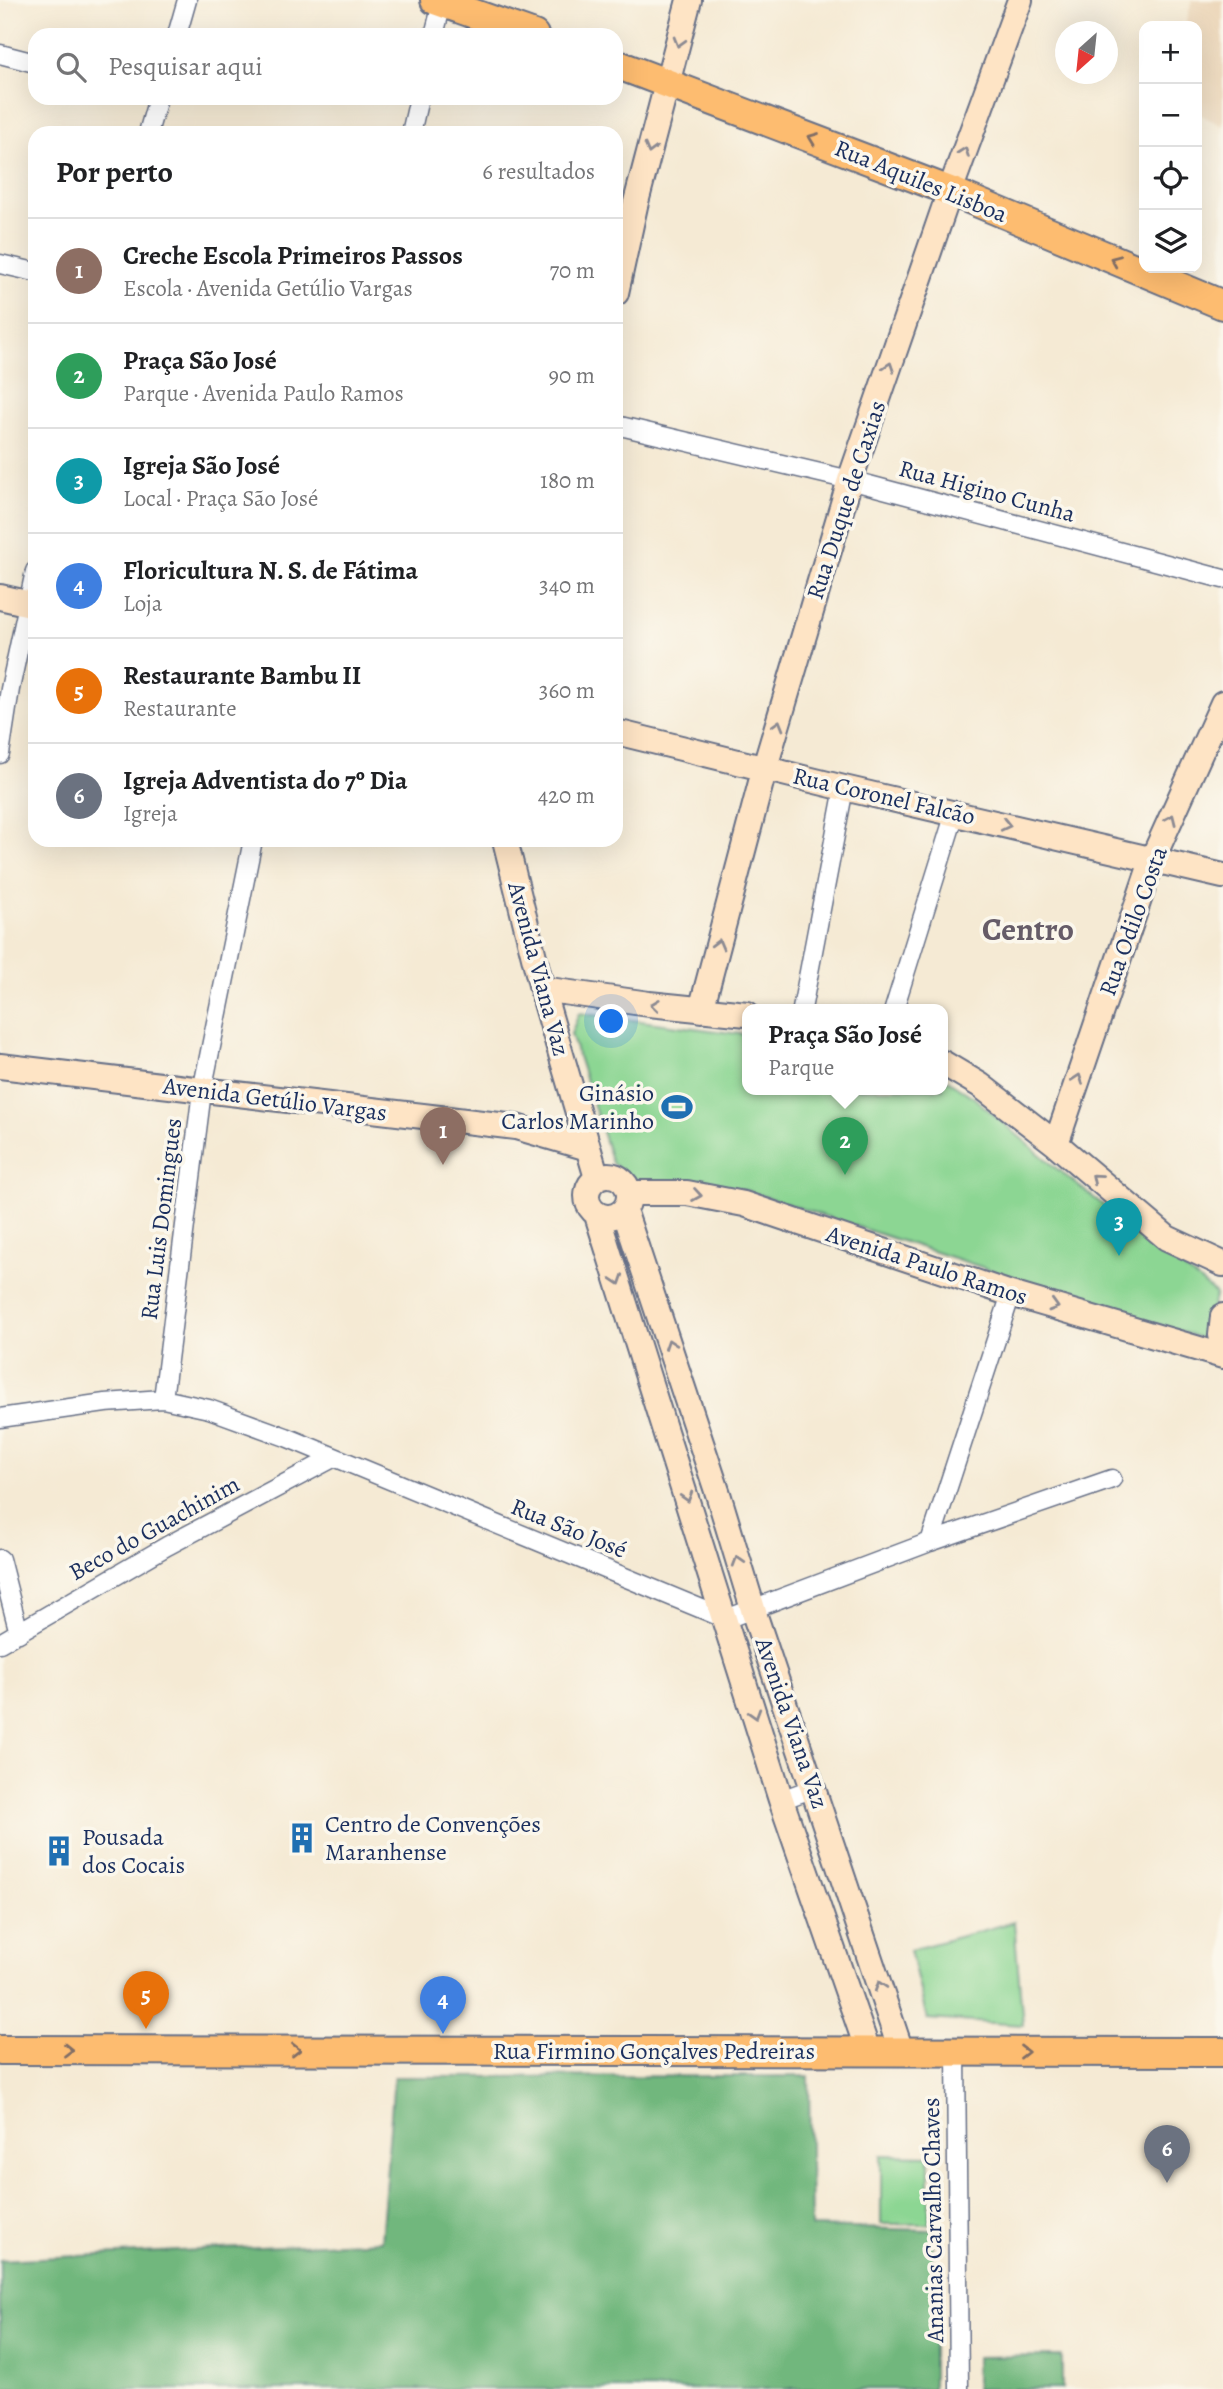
<!DOCTYPE html>
<html lang="pt">
<head>
<meta charset="utf-8">
<style>
	body { margin:0; font-family:Alegreya,serif; background:#f6f6f6; color:#202124 }
	.controls { position:absolute; right:21px; top:21px; display:grid; overflow:hidden; border-radius:14px; box-shadow:0 7px 28px #0002 }
	.controls button { width:63px; height:63px; display:grid; place-items:center; padding:0; border:0; border-bottom:2px solid #e0e0e0; background:#fff; color:#202124; font:35px sans-serif }
	.compass { position:absolute; left:1055px; top:21px; width:63px; height:63px; border-radius:50%; background:#fff; box-shadow:0 7px 28px #0002; rotate:207deg }
	.you { position:absolute; left:612px; top:1022px; width:24px; height:24px; margin:-18px; border:5px solid #fff; border-radius:50%; background:#1a73e8; box-shadow:0 0 0 10px #1a73e833 }
	.badge { display:grid; place-items:center; width:46px; height:46px; border-radius:50%; background:#b45309; color:#fff; font-size:23px; font-weight:700 }
	.pin { position:absolute; translate:-50% -58px; filter:drop-shadow(0 2px 4px #0008) }
	.pin::after { content:''; position:absolute; top:37px; width:24px; height:21px; background:inherit; clip-path:polygon(0 0,100% 0,50% 100%) }
	.popup { position:absolute; left:742px; top:1004px; width:206px; height:91px; box-sizing:border-box; display:grid; place-content:center; border-radius:14px; background:#fff; filter:drop-shadow(0 2px 5px #0005); font-size:23px; white-space:nowrap; color:#757577 }
	.popup b { font-size:26px; color:#202124 }
	.popup::after { content:''; position:absolute; left:50%; top:100%; margin-left:-14px; border:14px solid transparent; border-top-color:#fff }
	.list { margin:0; padding:0; list-style:none }
	h2 { display:flex; justify-content:space-between; align-items:center; height:91px; margin:0; padding:0 28px; font-size:30px }
	h2 small { font-size:23px; font-weight:400; color:#757577 }
	.list li { display:grid; grid-template-columns:46px 1fr auto; gap:21px; align-items:center; box-sizing:border-box; height:105px; padding:0 28px; border-top:2px solid #e0e0e0 }
	.list b { display:block; font-size:26px; white-space:nowrap }
	.list p { margin:0; font-size:23px; white-space:nowrap; color:#757577 }
	.list em { font-size:23px; font-style:normal; color:#757577 }
	.icon { flex:none; width:38px; height:38px; fill:none; stroke:currentColor; stroke-width:2; stroke-linecap:round; stroke-linejoin:round }
	.map { position:relative; flex:none; width:1223px; height:2389px; overflow:hidden }
	.search { position:absolute; background:#fff; box-shadow:0 7px 28px #0002; left:28px; top:28px; width:595px; height:77px; display:flex; align-items:center; gap:18px; box-sizing:border-box; padding:0 24px; border-radius:21px; color:#757577; font-size:26px }
	.panel { position:absolute; background:#fff; box-shadow:0 7px 28px #0002; left:28px; top:126px; width:595px; height:721px; border-radius:21px }
	.map>svg:first-child { display:block }
</style>
</head>
<body>
<div class="map">
<svg width="1223" height="2389" viewBox="0 0 1223 2389">
	<rect width="100%" height="100%" fill="#fbf7ec"/>
	<filter id="ink" filterUnits="userSpaceOnUse"><feTurbulence type="fractalNoise" baseFrequency=".0143" numOctaves="2"/><feDisplacementMap in="SourceGraphic" scale="14" xChannelSelector="R" yChannelSelector="G"/><feConvolveMatrix kernelMatrix="1 2 1 2 8 2 1 2 1" color-interpolation-filters="sRGB"/></filter>
	<filter id="wash" filterUnits="userSpaceOnUse"><feTurbulence type="fractalNoise" baseFrequency=".00686" numOctaves="4" result="noise"/><feDisplacementMap in="SourceGraphic" scale="28" xChannelSelector="R" yChannelSelector="G"/><feGaussianBlur stdDeviation="1.57" result="paint"/><feColorMatrix in="noise" values="0 0 0 0 0 0 0 0 0 0 0 0 0 0 0 0 0 1.4 0 .05"/><feComposite in="paint" operator="in"/></filter>
	<g filter="url(#wash)">
		<rect width="100%" height="100%" fill="#f5ead4"/>
		<!-- built -->
		<path fill="#ecd7ba" d="M 1192,0 L 1223,0 L 1223,126 L 1197,113 L 1197,26 L 1185,26 Z"/>
		<!-- green -->
		<path fill="#8cd693" stroke="#548278" stroke-width="2" d="M 579,1013 L 747,1035 L 747,1089 L 943,1089 L 943,1077 L 973,1097 L 1056,1168 L 1216,1294 L 1203,1339 L 741,1189 L 632,1179 L 612,1163 L 571,1034 Z
			M 1014,1922 L 1023,2025 L 927,2019 L 910,1950 Z
			M 881,2155 L 929,2156 L 929,2224 L 881,2224 Z"/>
		<!-- forest -->
		<path fill="#71b77d" stroke="#46736e" stroke-width="2" d="M 809,2076 L 811,2227 L 933,2230 L 933,2389 L 0,2389 L 0,2260 L 381,2241 L 394,2077 Z
			M 1062,2356 L 1062,2389 L 976,2389 L 976,2357 Z"/>
	</g>
	<g filter="url(#ink)">
		<g fill="none" stroke-linecap="round" stroke-linejoin="round">
			<!-- street casing -->
			<g stroke="#677087" stroke-width="21">
				<path id="street" d="M 177,35 L 187,0
					M 434,35 L 443,0
					M 0,54 L 35,63
					M 148,133 L 158,98
					M 411,133 L 419,98
					M 0,264 L 35,272
					M 616,425 L 850,480 L 1223,579
					M 0,754 L 10,689 L 35,571
					M 802,1009 L 844,788
					M 894,1009 L 955,813
					M 163,1399 L 202,1091 L 253,840
					M 0,1418 L 105,1403 L 163,1399 L 209,1409 L 286,1437 L 726,1619 L 930,1542 L 1112,1479
					M 930,1542 L 1011,1294
					M 0,1559 L 19,1633
					M 0,1643 L 167,1546 L 333,1458
					M 781,1800 L 814,1788
					M 956,2051 L 959,2389"/>
			</g>
			<!-- secondary casing -->
			<g stroke="#677087" stroke-width="28">
				<path id="secondary" d="M 616,293 L 635,206 L 689,0
					M 0,597 L 35,605
					M 616,732 L 844,788 L 1223,876
					M 505,840 L 542,989 L 597,1178
					M 542,989 L 649,1004 L 747,1014
					M 701,1010 L 765,767 L 850,480 L 950,191 L 1020,0
					M 943,1063 L 980,1085 L 1056,1144 L 1167,1238 L 1223,1264
					M 0,1066 L 516,1127 L 588,1148
					M 1056,1144 L 1153,858 L 1223,703
					M587 1196a21 21 0 1 1 42 0a21 21 0 1 1-42 0Z
					M 629,1193 L 687,1193 L 744,1204 L 1011,1294 L 1223,1356
					M 624,1210 L 719,1497 L 756,1619 L 901,2051
					M 597,1215 L 781,1800 L 868,2051
					M 1223,1316 L 1221,1335 L 1223,1342"/>
			</g>
			<!-- primary casing -->
			<g stroke="#677087" stroke-width="32">
				<path id="primary" d="M 435,0 L 534,35
					M 616,64 L 950,191 L 1223,305
					M 0,2050 L 1223,2052"/>
			</g>
			<!-- street -->
			<use href="#street" stroke="#fff" stroke-width="18"/>
			<!-- secondary -->
			<use href="#secondary" stroke="#fee4c5" stroke-width="24"/>
			<!-- primary -->
			<use href="#primary" stroke="#fdbc6f" stroke-width="28"/>
		</g>
		<!-- one-way arrows -->
		<defs><path id="oneway-chevron" d="M-2-3.5L2.5 0L-2 3.5" fill="none" stroke-width="1.6" stroke-linecap="round" stroke-linejoin="round" transform="scale(1.75)"/></defs>
		<g stroke="#8c8a92">
			<use href="#oneway-chevron" transform="translate(679 42) rotate(106)"/>
			<use href="#oneway-chevron" transform="translate(650 149) rotate(105)"/>
			<use href="#oneway-chevron" transform="translate(964 152) rotate(-70)"/>
			<use href="#oneway-chevron" transform="translate(889 367) rotate(-71)"/>
			<use href="#oneway-chevron" transform="translate(778 725) rotate(-74)"/>
			<use href="#oneway-chevron" transform="translate(1171 819) rotate(-66)"/>
			<use href="#oneway-chevron" transform="translate(1006 825) rotate(13)"/>
			<use href="#oneway-chevron" transform="translate(718 944) rotate(-75)"/>
			<use href="#oneway-chevron" transform="translate(655 1005) rotate(-173)"/>
			<use href="#oneway-chevron" transform="translate(1078 1079) rotate(-71)"/>
			<use href="#oneway-chevron" transform="translate(1096 1178) rotate(-140)"/>
			<use href="#oneway-chevron" transform="translate(697 1195) rotate(9)"/>
			<use href="#oneway-chevron" transform="translate(618 1280) rotate(72)"/>
			<use href="#oneway-chevron" transform="translate(1054 1306) rotate(16)"/>
			<use href="#oneway-chevron" transform="translate(670 1344) rotate(-109)"/>
			<use href="#oneway-chevron" transform="translate(687 1497) rotate(73)"/>
			<use href="#oneway-chevron" transform="translate(738 1561) rotate(-107)"/>
			<use href="#oneway-chevron" transform="translate(755 1714) rotate(73)"/>
			<use href="#oneway-chevron" transform="translate(880 1986) rotate(-108)"/>
		</g>
		<g stroke="#816e66">
			<use href="#oneway-chevron" transform="translate(813 138) rotate(-159)"/>
			<use href="#oneway-chevron" transform="translate(1115 260) rotate(-157)"/>
			<use href="#oneway-chevron" transform="translate(68 2050)"/>
			<use href="#oneway-chevron" transform="translate(296 2050)"/>
			<use href="#oneway-chevron" transform="translate(1024 2052)"/>
		</g>
	</g>
	<!-- icons -->
	<defs>
		<g id="stadium-bare" transform="scale(2.415)"><path d="M0-5a6.5 5 0 1 0 0 10a6.5 5 0 1 0 0-10ZM-3.5-1.8h7v3.6h-7Z" fill="#1f6fb2" stroke="#fbf7ec" stroke-width="2.5" paint-order="stroke"/></g>
		<g id="building-bare" transform="scale(2.415)"><path d="M-4-6H4V6H1V3H-1V6H-4ZM-2.5-4.3h1.7v1.8h-1.7ZM.8-4.3h1.7v1.8H.8ZM-2.5-1h1.7V.8h-1.7ZM.8-1h1.7V.8H.8Z" fill="#1f6fb2" stroke="#fbf7ec" stroke-width="2.5" paint-order="stroke"/></g>
	</defs>
	<g fill-rule="evenodd">
		<use href="#stadium-bare" x="677" y="1107"/>
		<use href="#building-bare" x="302" y="1838"/>
		<use href="#building-bare" x="59" y="1851"/>
	</g>
	<g text-anchor="middle" stroke-width="7" stroke-linejoin="round" paint-order="stroke">
		<!-- street labels -->
		<g font-size="24" fill="#1b2f5e" stroke="#fbf7ec">
			<text transform="translate(921 181) rotate(22)" y="8">Rua Aquiles Lisboa</text>
			<text transform="translate(987 491) rotate(15)" y="8">Rua Higino Cunha</text>
			<text transform="translate(846 500) rotate(-72)" y="8">Rua Duque de Caxias</text>
			<text transform="translate(884 796) rotate(13)" y="8">Rua Coronel Falcão</text>
			<text transform="translate(1133 921) rotate(-70)" y="8">Rua Odilo Costa</text>
			<text transform="translate(539 969) rotate(75)" y="8">Avenida Viana Vaz</text>
			<text transform="translate(275 1099) rotate(7)" y="8">Avenida Getúlio Vargas</text>
			<text transform="translate(161 1219) rotate(-83)" y="8">Rua Luis Domingues</text>
			<text transform="translate(927 1265) rotate(18)" y="8">Avenida Paulo Ramos</text>
			<text transform="translate(154 1528) rotate(-29)" y="8">Beco do Guachinim</text>
			<text transform="translate(569 1528) rotate(22)" y="8">Rua São José</text>
			<text transform="translate(792 1723) rotate(71)" y="8">Avenida Viana Vaz</text>
			<text x="654" y="2059">Rua Firmino Gonçalves Pedreiras</text>
			<text transform="translate(933 2220) rotate(-91)" y="8">Ananias Carvalho Chaves</text>
		</g>
		<!-- poi labels -->
		<g font-size="24" fill="#1b2f5e" stroke="#fbf7ec" text-anchor="start">
			<text x="654" y="1101" text-anchor="end">Ginásio<tspan x="654" dy="28">Carlos Marinho</tspan></text>
			<text x="325" y="1832">Centro de Convenções<tspan x="325" dy="28">Maranhense</tspan></text>
			<text x="82" y="1845">Pousada<tspan x="82" dy="28">dos Cocais</tspan></text>
		</g>
		<!-- district labels -->
		<g font-size="32" font-weight="bold" fill="#665c68" stroke="#fbf7ec">
			<text x="1028" y="940">Centro</text>
		</g>
	</g>
</svg>
<div class="controls">
<button>+</button>
<button>−</button>
<button><svg class="icon" aria-label="locate" viewBox="0 0 24 24"><circle cx="12" cy="12" r="6"/><path d="M12 2v4M12 18v4M2 12h4M18 12h4"/></svg></button>
<button><svg class="icon" aria-label="layers" viewBox="0 0 24 24"><path d="M12 4l9 5-9 5-9-5zM3 14l9 5 9-5"/></svg></button>
</div>
<svg class="compass" viewBox="-18 -18 36 36"><path d="M0-13l5 13h-10z" fill="#e53935"/><path d="M0 13l5-13h-10z" fill="#757577"/></svg>
<div class="you"></div>
<div class="pin badge" style="left:443px;top:1165px;background:#8d6e63">1</div>
<div class="pin badge" style="left:845px;top:1175px;background:#2e9e5b">2</div>
<div class="popup"><b>Praça São José</b>Parque</div>
<div class="pin badge" style="left:1119px;top:1256px;background:#0f9aa8">3</div>
<div class="pin badge" style="left:443px;top:2034px;background:#3f7fe0">4</div>
<div class="pin badge" style="left:146px;top:2029px;background:#e8710a">5</div>
<div class="pin badge" style="left:1167px;top:2183px;background:#6b7280">6</div>
<div class="search"><svg class="icon" aria-label="search" viewBox="0 0 24 24"><circle cx="10" cy="10" r="6"/><path d="M15 15l6 6"/></svg>Pesquisar aqui</div>
<section class="panel">
<h2>Por perto<small>6 resultados</small></h2>
<ul class="list">
<li><span class="badge" style="background:#8d6e63">1</span><div><b>Creche Escola Primeiros Passos</b><p>Escola · Avenida Getúlio Vargas</p></div><em>70 m</em></li>
<li><span class="badge" style="background:#2e9e5b">2</span><div><b>Praça São José</b><p>Parque · Avenida Paulo Ramos</p></div><em>90 m</em></li>
<li><span class="badge" style="background:#0f9aa8">3</span><div><b>Igreja São José</b><p>Local · Praça São José</p></div><em>180 m</em></li>
<li><span class="badge" style="background:#3f7fe0">4</span><div><b>Floricultura N. S. de Fátima</b><p>Loja</p></div><em>340 m</em></li>
<li><span class="badge" style="background:#e8710a">5</span><div><b>Restaurante Bambu II</b><p>Restaurante</p></div><em>360 m</em></li>
<li><span class="badge" style="background:#6b7280">6</span><div><b>Igreja Adventista do 7º Dia</b><p>Igreja</p></div><em>420 m</em></li>
</ul>
</section>
</div>
</body>
</html>
